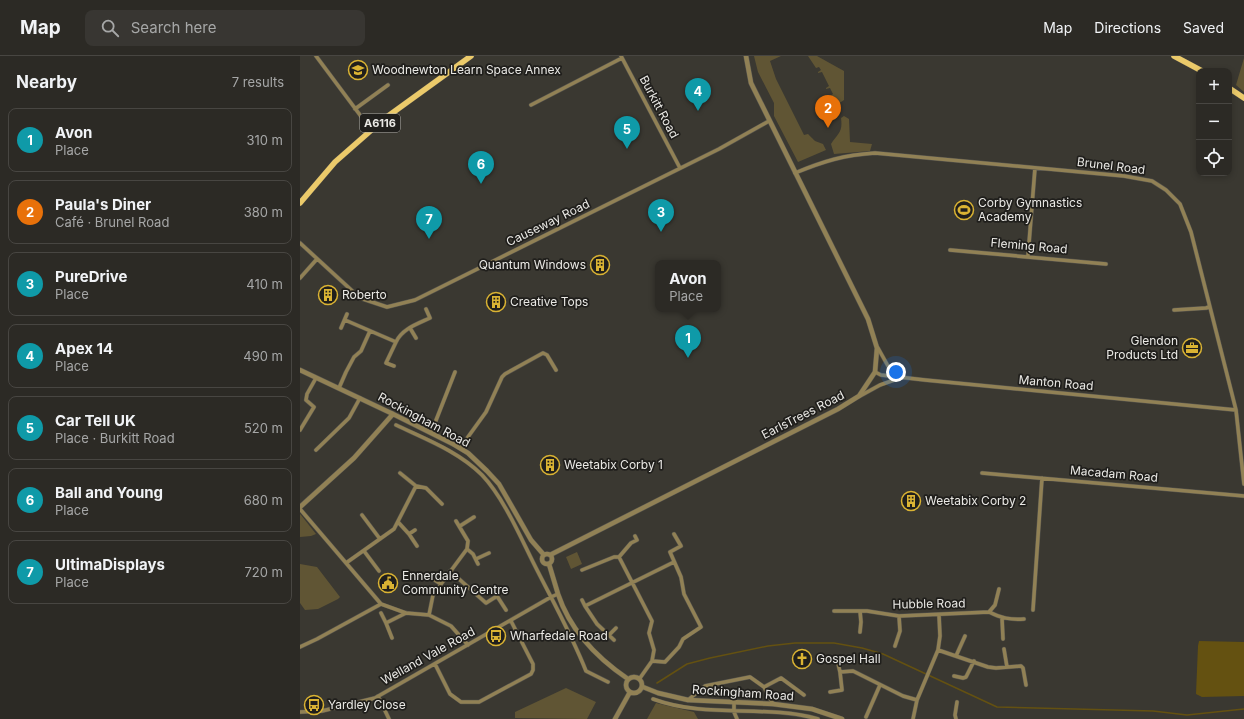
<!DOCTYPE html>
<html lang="en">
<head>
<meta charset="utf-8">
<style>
	body { margin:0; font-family:Inter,sans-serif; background:#383632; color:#f1f3f6 }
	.controls { position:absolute; right:12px; top:12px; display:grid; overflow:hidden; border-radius:8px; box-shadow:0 2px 6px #0003 }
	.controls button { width:36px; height:36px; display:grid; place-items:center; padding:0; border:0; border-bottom:1px solid #484642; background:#2c2a25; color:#f1f3f6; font:20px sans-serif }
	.you { position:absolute; left:596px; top:316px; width:14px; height:14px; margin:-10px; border:3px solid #fff; border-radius:50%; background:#1a73e8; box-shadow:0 0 0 6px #1a73e833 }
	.badge { display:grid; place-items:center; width:26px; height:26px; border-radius:50%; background:#1a73e8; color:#fff; font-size:13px; font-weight:700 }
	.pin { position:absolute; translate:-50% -33px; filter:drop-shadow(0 1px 2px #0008) }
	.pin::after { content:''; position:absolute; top:21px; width:14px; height:12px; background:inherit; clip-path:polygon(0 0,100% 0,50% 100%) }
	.popup { position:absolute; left:355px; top:204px; width:66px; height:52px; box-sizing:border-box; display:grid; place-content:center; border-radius:8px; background:#2c2a25; filter:drop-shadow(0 1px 3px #0005); font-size:13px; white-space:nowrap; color:#a6a7a7 }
	.popup b { font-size:15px; color:#f1f3f6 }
	.popup::after { content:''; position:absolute; left:50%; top:100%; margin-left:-8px; border:8px solid transparent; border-top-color:#2c2a25 }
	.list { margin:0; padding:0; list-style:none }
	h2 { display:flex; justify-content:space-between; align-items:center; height:52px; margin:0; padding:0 16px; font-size:17px }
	h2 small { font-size:13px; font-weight:400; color:#a6a7a7 }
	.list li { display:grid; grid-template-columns:26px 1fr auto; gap:12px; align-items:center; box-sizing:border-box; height:64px; margin:0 8px 8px; padding:0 8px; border:1px solid #484642; border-radius:8px }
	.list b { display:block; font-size:15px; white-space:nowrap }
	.list p { margin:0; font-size:13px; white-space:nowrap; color:#a6a7a7 }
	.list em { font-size:13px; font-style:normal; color:#a6a7a7 }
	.icon { flex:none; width:22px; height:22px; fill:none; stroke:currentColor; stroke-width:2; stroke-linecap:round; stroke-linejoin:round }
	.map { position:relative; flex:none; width:944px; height:663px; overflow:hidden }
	header { display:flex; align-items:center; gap:24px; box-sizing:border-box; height:56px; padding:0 20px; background:#2c2a25; border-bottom:1px solid #484642 }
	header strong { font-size:19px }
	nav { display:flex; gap:22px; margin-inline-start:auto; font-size:14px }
	.search { width:280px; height:36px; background:#383632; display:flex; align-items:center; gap:10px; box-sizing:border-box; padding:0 14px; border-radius:8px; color:#a6a7a7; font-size:15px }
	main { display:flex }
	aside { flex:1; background:#2c2a25 }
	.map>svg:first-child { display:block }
</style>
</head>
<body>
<header>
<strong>Map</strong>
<div class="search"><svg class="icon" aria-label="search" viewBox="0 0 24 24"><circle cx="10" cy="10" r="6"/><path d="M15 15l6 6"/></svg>Search here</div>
<nav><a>Map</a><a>Directions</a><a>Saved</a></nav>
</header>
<main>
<aside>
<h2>Nearby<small>7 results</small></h2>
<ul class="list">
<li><span class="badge" style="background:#0f9aa8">1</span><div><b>Avon</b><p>Place</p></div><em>310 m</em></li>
<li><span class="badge" style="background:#e8710a">2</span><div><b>Paula's Diner</b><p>Café · Brunel Road</p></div><em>380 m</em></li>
<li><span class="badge" style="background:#0f9aa8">3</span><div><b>PureDrive</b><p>Place</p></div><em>410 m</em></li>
<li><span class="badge" style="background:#0f9aa8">4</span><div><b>Apex 14</b><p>Place</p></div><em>490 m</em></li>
<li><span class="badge" style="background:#0f9aa8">5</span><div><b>Car Tell UK</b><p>Place · Burkitt Road</p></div><em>520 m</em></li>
<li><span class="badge" style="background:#0f9aa8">6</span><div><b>Ball and Young</b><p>Place</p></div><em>680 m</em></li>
<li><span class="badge" style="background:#0f9aa8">7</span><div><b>UltimaDisplays</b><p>Place</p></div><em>720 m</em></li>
</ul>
</aside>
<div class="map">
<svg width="944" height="663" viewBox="0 0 944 663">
	<rect width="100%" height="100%" fill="#3a3831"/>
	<!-- green -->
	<path fill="#605534" d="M 454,0 L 481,0 L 470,5 L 476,23 L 504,79 L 508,78 L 515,85 L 523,88 L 526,94 L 498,106 L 474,60 L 474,47 L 458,16 Z
		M 508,0 L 517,0 L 544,15 L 544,44 L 538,48 L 533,40 L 531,41 L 530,40 L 533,38 L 530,32 L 526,33 L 526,32 L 529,30 L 522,16 L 518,17 L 518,16 L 521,14 L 519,11 L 516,12 Z
		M 944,2 L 944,36 L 936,29 Z
		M 544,60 L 549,63 L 550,86 L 572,88 L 570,95 L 534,98 L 531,88 C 538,77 543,77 541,62 Z
		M 0,458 L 1,459 L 16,478 L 11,480 L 0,481 Z
		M 277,496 L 282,508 L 271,513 L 266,501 Z
		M 0,508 L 17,511 L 40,541 L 38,543 L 18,553 L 5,554 L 0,547 Z
		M 266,632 L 296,646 L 287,663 L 215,662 L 215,656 Z
		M 356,647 L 394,656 L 398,663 L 347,663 Z"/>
	<!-- water -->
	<path fill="#645111" d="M 899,585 L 944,586 L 944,640 L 902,641 L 896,638 L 898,590 Z"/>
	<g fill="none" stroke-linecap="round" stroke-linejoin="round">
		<!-- stream -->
		<path stroke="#645111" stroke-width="1.5" d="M 357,627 L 387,608 L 410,602 L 468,590 L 495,587 L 534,587 L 562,592 L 583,598 L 697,651 L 853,655 L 887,659 L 944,653"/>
		<!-- minor casing -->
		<g stroke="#56544e" stroke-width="4.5">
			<path id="minor" d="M 16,0 L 63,63
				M 321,0 L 380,112
				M 231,49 L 322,2
				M 55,53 L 88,29
				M 495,117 C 524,105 544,99 575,97 L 824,120 L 852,125 L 866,134 L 880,148 L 891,176 L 936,354 L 944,428
				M 0,187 L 60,242 L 87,251 L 115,244 L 419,93 L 469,65
				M 650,194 L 806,208
				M 728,200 L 735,112
				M 0,222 L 17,203
				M 874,254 L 906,252 L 909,251
				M 45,264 L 96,286 C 102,273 117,268 130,262 L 126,253
				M 41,272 L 47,258
				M 110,272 L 116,282
				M 94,310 L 86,307 L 96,286
				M 575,316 L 581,319 L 625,324 L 936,354
				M 39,332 L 46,316 L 54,301 L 61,295 L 70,275
				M 560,340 L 580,329 L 600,322 L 588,310 L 578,292
				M 96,369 C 125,383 158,395 182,419 C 203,441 219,478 233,506 C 251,542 271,577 286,615 L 308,626
				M 0,374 L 14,351 L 6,344 L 7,338 L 16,322
				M 131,377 L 155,316
				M 160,392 L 186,356 L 202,321 L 205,318 L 243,297 L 247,299 L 256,314
				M 16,394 L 49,362 L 60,342
				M 100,417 L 116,430 L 126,432 L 142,448
				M 682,417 L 944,440
				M 0,453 L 81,548 L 106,557 L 129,559 L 151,570 L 168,589
				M 62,459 L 80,483
				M 98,466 L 109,478 L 117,490
				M 160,470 L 174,461
				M 109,478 L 115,474
				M 167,493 L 173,498 L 178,508
				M 64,495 L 79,515
				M 319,501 L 331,487 L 337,484 L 335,480
				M 176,503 L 189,497
				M 46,507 L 94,473 L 116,430
				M 282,514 L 314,501 L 319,501 L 352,565 L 349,577 L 354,594 L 352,605 L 340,622
				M 150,515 L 186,547 L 197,540 L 206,554
				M 125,518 L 141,528
				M 193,532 L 197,540
				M 282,544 L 285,550
				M 733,554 L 742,422
				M 534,555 L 567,555 L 599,560 L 689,556 C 701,562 710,564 724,563
				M 560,555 L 561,566 L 560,576
				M 689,556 L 695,549 L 699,533
				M 81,557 L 86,567
				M 129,559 L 133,539 L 167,493 L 168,485 L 156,465
				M 702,562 L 703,583
				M 309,579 L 316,572
				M 92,582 L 86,567 L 106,557
				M 314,584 L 297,568 L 285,550 L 374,506
				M 595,590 L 600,575 L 599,560
				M 0,591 L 17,583 L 81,548
				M 704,593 L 707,611
				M 638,594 L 688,611 L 696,612 L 721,610 L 723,612 L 726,629
				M 656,600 L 665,580
				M 352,605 L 365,606 L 379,591 L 383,583 L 401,571 L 384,538 L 381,521 L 370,496 L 381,490 L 374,478
				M 135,608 L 150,638 L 161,646 L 179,646 L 231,618 L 233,614 L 233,608 L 211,565
				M 540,616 L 553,615 L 603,640 L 617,644
				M 654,620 L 663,622 L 666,621 L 674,605
				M 464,631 L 481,622 L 504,639
				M 530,636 L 542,634 L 540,616 L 537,603
				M 78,640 L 89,663
				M 353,643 C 407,663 465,648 518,663
				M 388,644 L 405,630 L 450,621 L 464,631 L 473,648
				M 434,647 L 434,656 L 437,663
				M 0,656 L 22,655 L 75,642 L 251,541 L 258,538
				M 566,661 L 580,629
				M 613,663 L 617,644 L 638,594 L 640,580 L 639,559
				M 656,663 L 655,659 L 657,646"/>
		</g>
		<!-- tertiary casing -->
		<g stroke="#56544e" stroke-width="5.5">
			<path id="tertiary" d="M 0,314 L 93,358 L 153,388 L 168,397 L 187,415 L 199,428 L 231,484 L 244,499
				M 0,451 L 54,402 L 93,358
				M242 503a5 5 0 1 1 10 0a5 5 0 1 1-10 0Z
				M 250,499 L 538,353 L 559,340 L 575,316 L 577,292 L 568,263 L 451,27 L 446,0
				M 249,508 C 252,518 255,528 258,538 C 270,574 297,602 328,623
				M326 629a8 8 0 1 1 16 0a8 8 0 1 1-16 0Z
				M 343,631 L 358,637 L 388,644 L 473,648 L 512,653 L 542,663
				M 315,663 L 330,636"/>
		</g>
		<!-- primary casing -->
		<g stroke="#56544e" stroke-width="6">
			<path id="primary" d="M 874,0 L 902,15
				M 929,32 L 944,42
				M 0,147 L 35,106 L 84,63 L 171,0"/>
		</g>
		<!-- minor -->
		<use href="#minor" stroke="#918155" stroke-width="3.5"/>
		<!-- tertiary -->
		<use href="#tertiary" stroke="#918155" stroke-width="4.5"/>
		<!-- primary -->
		<use href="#primary" stroke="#ebca6a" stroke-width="5.5"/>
	</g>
	<!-- icons -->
	<defs>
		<g id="school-ring" transform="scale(1)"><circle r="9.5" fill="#201f1c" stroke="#dab333" stroke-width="1.5"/><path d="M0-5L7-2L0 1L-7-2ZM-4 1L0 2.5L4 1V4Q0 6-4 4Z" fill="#dab333"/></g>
		<g id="stadium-ring" transform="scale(1)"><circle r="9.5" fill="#201f1c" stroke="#dab333" stroke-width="1.5"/><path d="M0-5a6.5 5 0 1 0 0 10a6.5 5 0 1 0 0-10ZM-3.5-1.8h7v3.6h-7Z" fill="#dab333"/></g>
		<g id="building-ring" transform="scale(1)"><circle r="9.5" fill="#201f1c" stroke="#dab333" stroke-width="1.5"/><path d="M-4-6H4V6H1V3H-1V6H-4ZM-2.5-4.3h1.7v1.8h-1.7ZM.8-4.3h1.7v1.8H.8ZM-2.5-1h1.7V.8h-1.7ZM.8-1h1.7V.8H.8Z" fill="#dab333"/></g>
		<g id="office-ring" transform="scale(1)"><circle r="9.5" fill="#201f1c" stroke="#dab333" stroke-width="1.5"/><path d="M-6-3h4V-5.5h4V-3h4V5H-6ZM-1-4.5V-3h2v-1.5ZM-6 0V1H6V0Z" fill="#dab333"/></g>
		<g id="civic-ring" transform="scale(1)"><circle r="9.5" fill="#201f1c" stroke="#dab333" stroke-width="1.5"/><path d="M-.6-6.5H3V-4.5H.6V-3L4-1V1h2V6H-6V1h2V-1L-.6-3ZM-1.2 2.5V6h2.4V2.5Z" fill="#dab333"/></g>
		<g id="bus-ring" transform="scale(1)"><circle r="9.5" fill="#201f1c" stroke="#dab333" stroke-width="1.5"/><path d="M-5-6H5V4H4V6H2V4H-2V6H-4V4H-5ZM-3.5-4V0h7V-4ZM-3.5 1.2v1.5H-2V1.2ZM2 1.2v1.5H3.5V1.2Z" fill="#dab333"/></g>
		<g id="church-ring" transform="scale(1)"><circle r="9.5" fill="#201f1c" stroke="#dab333" stroke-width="1.5"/><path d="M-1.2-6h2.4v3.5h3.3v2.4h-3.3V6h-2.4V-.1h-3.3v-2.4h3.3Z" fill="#dab333"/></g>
	</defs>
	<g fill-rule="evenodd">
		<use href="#school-ring" x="58" y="14"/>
		<use href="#stadium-ring" x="664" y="154"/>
		<use href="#building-ring" x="300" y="209"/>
		<use href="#building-ring" x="28" y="239"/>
		<use href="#building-ring" x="196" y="246"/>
		<use href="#office-ring" x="892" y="292"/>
		<use href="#building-ring" x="250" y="409"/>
		<use href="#building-ring" x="611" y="445"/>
		<use href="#civic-ring" x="88" y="527"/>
		<use href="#bus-ring" x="196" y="580"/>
		<use href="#church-ring" x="502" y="603"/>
		<use href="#bus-ring" x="14" y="649"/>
	</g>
	<g text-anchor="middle" stroke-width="3.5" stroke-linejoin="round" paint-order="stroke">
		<!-- shield labels -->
		<rect fill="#201f1c" stroke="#adaca9" stroke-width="1" x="60" y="58" width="40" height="18" rx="3"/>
		<g font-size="11" font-weight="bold" fill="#eae9e5">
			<text x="80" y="71">A6116</text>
		</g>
		<!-- poi labels -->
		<g font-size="12" fill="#eae9e5" stroke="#201f1c" text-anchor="start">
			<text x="72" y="18">Woodnewton Learn Space Annex</text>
			<text x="678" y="151">Corby Gymnastics<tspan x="678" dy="14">Academy</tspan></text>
			<text x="286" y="213" text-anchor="end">Quantum Windows</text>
			<text x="42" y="243">Roberto</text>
			<text x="210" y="250">Creative Tops</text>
			<text x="878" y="289" text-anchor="end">Glendon<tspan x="878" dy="14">Products Ltd</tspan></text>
			<text x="264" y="413">Weetabix Corby 1</text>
			<text x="625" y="449">Weetabix Corby 2</text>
			<text x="102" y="524">Ennerdale<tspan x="102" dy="14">Community Centre</tspan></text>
			<text x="210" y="584">Wharfedale Road</text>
			<text x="516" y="607">Gospel Hall</text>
			<text x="28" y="653">Yardley Close</text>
		</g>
		<!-- street labels -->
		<g font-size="12" fill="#eae9e5" stroke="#201f1c">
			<text transform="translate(359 51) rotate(62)" y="4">Burkitt Road</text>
			<text transform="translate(811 110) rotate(7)" y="4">Brunel Road</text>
			<text transform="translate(248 167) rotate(-26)" y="4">Causeway Road</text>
			<text transform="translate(729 190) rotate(5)" y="4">Fleming Road</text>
			<text transform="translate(756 327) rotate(5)" y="4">Manton Road</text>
			<text transform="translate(503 359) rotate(-27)" y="4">EarlsTrees Road</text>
			<text transform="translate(124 364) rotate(28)" y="4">Rockingham Road</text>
			<text transform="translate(814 418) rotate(5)" y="4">Macadam Road</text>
			<text transform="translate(629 548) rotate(-1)" y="4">Hubble Road</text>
			<text transform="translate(128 600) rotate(-29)" y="4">Welland Vale Road</text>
			<text transform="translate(443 637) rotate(4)" y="4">Rockingham Road</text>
		</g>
	</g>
</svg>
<div class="controls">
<button>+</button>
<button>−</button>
<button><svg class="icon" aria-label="locate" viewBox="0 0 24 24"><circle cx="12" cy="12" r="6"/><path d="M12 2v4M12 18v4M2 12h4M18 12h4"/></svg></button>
</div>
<div class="you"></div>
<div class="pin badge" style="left:388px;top:302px;background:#0f9aa8">1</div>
<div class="popup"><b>Avon</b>Place</div>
<div class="pin badge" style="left:528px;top:72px;background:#e8710a">2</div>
<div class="pin badge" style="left:361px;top:176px;background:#0f9aa8">3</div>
<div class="pin badge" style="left:398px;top:55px;background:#0f9aa8">4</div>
<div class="pin badge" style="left:327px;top:93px;background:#0f9aa8">5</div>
<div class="pin badge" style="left:181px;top:128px;background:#0f9aa8">6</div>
<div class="pin badge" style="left:129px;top:183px;background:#0f9aa8">7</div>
</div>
</main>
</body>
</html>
